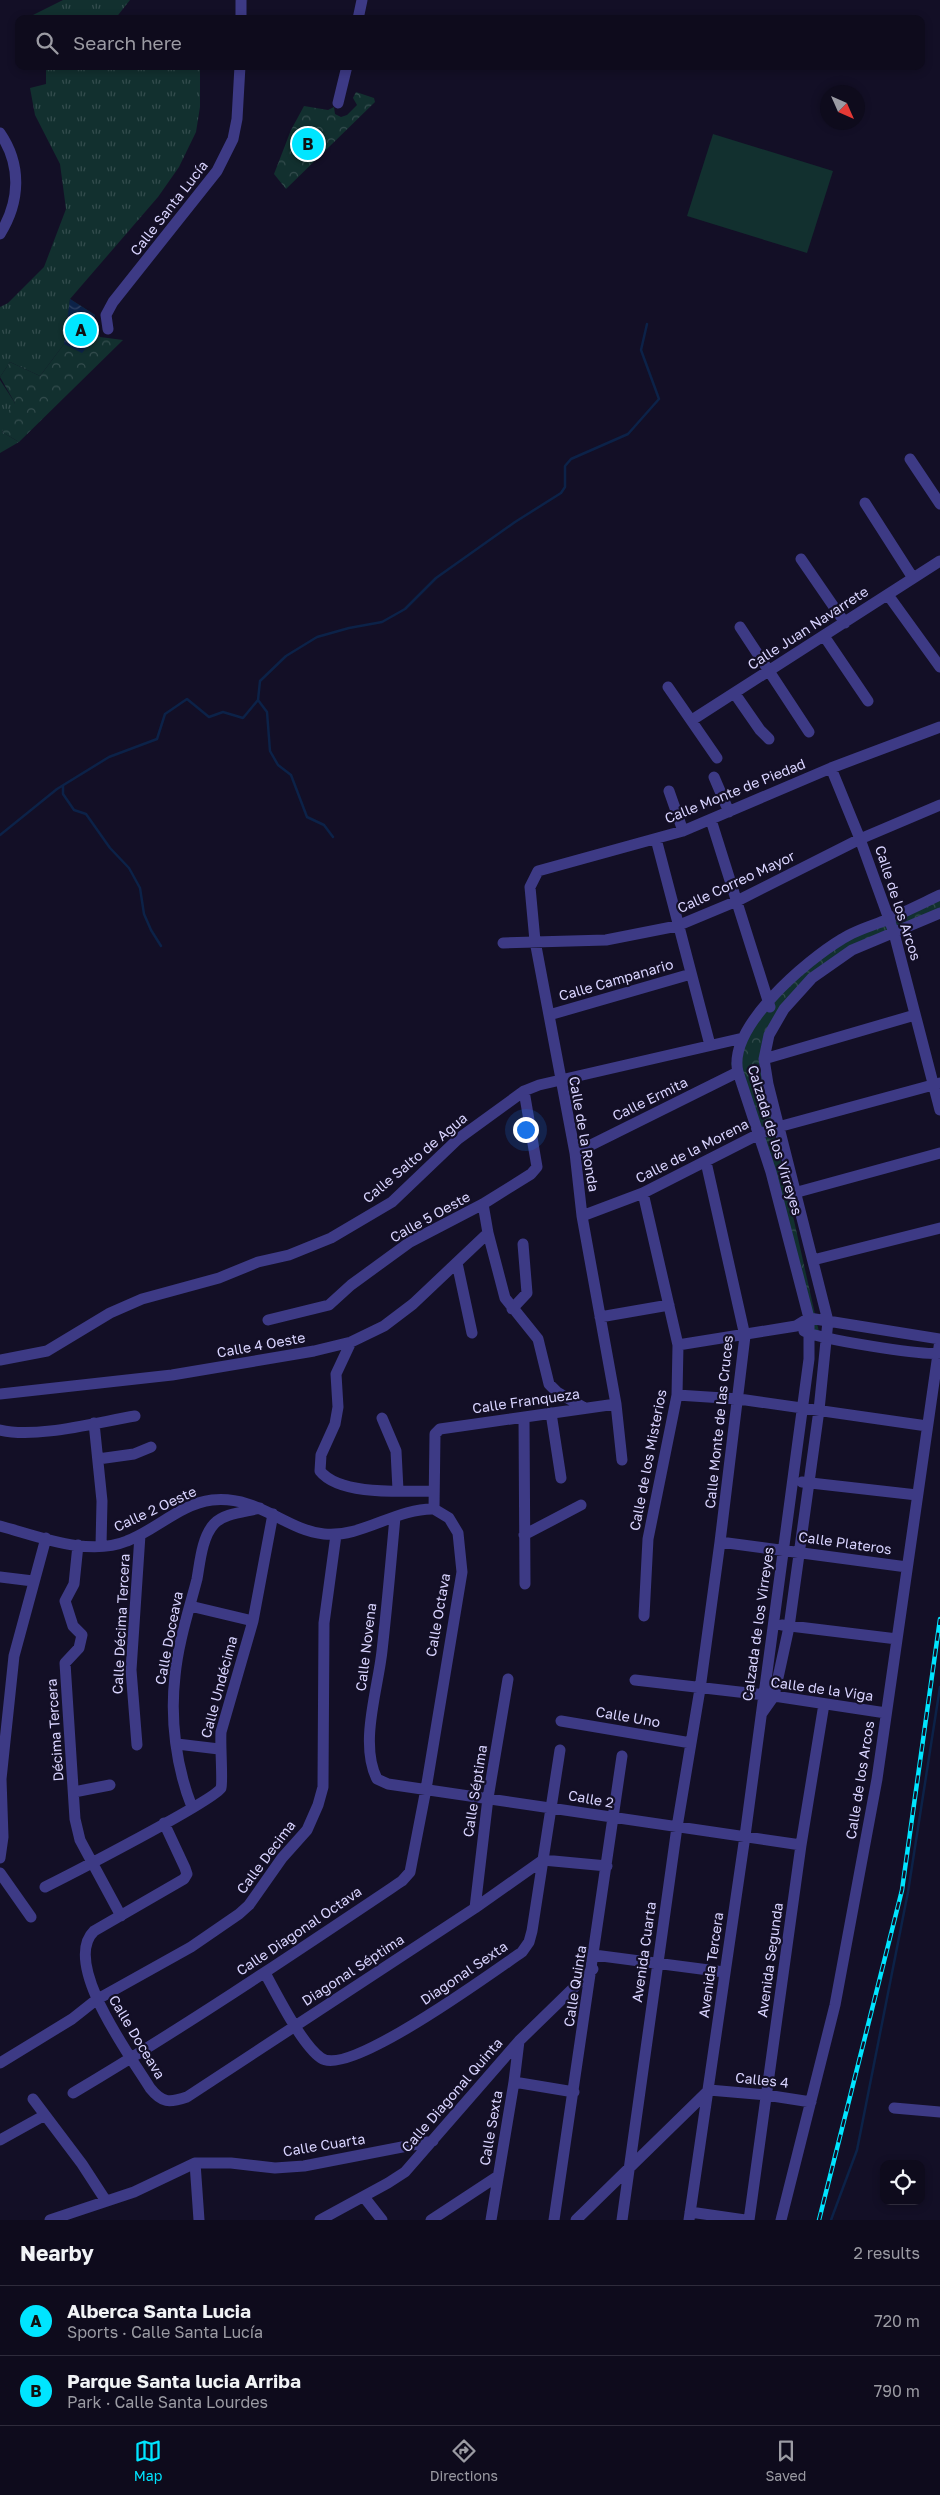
<!DOCTYPE html>
<html lang="en">
<head>
<meta charset="utf-8">
<style>
	body { margin:0; font-family:"Golos Text",sans-serif; background:#171425; color:#f1f3f6 }
	.controls { position:absolute; right:15px; bottom:15px; display:grid; overflow:hidden; border-radius:10px; box-shadow:0 2px 8px #0003 }
	.controls button { width:45px; height:45px; display:grid; place-items:center; padding:0; border:0; border-bottom:1px solid #2e2b3b; background:#0e0b1c; color:#f1f3f6; font:25px sans-serif }
	.compass { position:absolute; left:820px; top:85px; width:45px; height:45px; border-radius:50%; background:#0e0b1c; box-shadow:0 2px 8px #0003; rotate:135deg }
	.you { position:absolute; left:525px; top:1129px; width:18px; height:18px; margin:-12px; border:4px solid #fff; border-radius:50%; background:#1a73e8; box-shadow:0 0 0 8px #1a73e833 }
	.badge { display:grid; place-items:center; width:32px; height:32px; border-radius:50%; background:#00e5ff; color:#111; font-size:16px; font-weight:700 }
	.pin { position:absolute; translate:-50% -50%; border:2px solid #fff; box-shadow:0 1px 5px #0006 }
	.list { margin:0; padding:0; list-style:none }
	h2 { display:flex; justify-content:space-between; align-items:center; height:65px; margin:0; padding:0 20px; font-size:21px }
	h2 small { font-size:16px; font-weight:400; color:#9b9ba3 }
	.list li { display:grid; grid-template-columns:32px 1fr auto; gap:15px; align-items:center; box-sizing:border-box; height:70px; padding:0 20px; border-top:1px solid #2e2b3b }
	.list b { display:block; font-size:19px; white-space:nowrap }
	.list p { margin:0; font-size:16px; white-space:nowrap; color:#9b9ba3 }
	.list em { font-size:16px; font-style:normal; color:#9b9ba3 }
	.icon { flex:none; width:28px; height:28px; fill:none; stroke:currentColor; stroke-width:2; stroke-linecap:round; stroke-linejoin:round }
	.map { position:relative; flex:none; width:940px; height:2220px; overflow:hidden }
	.search { position:absolute; background:#0e0b1c; box-shadow:0 2px 8px #0003; left:15px; right:15px; top:15px; height:55px; display:flex; align-items:center; gap:12px; box-sizing:border-box; padding:0 18px; border-radius:10px; color:#9b9ba3; font-size:19px }
	.sheet { height:205px; background:#0e0b1c }
	nav { display:flex; justify-content:space-around; align-items:center; box-sizing:border-box; height:70px; border-top:1px solid #2e2b3b; background:#0e0b1c; font-size:14px; color:#9b9ba3 }
	nav a { display:grid; justify-items:center; gap:2px }
	nav .on { color:#00e5ff }
	.map>svg:first-child { display:block }
</style>
</head>
<body>
<div class="map">
<svg width="940" height="2220" viewBox="0 0 940 2220">
	<defs>
		<pattern id="grass-tufts" width="24" height="20" patternUnits="userSpaceOnUse" patternTransform="scale(1.25)"><rect width="24" height="20" fill="#12302f"/><path d="M3 7l-1-3M5 7V3M7 7l1-3M15 17l-1-3M17 17v-4M19 17l1-3" fill="none" stroke="#344d4e"/></pattern>
		<pattern id="park-crowns" width="20" height="18" patternUnits="userSpaceOnUse" patternTransform="scale(1.25)"><rect width="20" height="18" fill="#12302f"/><path d="M2 6a3 3 0 1 1 6 0M12 15a3 3 0 1 1 6 0" fill="none" stroke="#344d4e"/></pattern>
		<pattern id="water-waves" width="16" height="10" patternUnits="userSpaceOnUse" patternTransform="scale(1.25)"><rect width="16" height="10" fill="#0c2248"/><path d="M0 5q4-4 8 0t8 0" fill="none" stroke="#2f4163"/></pattern>
	</defs>
	<rect width="100%" height="100%" fill="#130f26"/>
	<!-- grass -->
	<path fill="url(#grass-tufts)" d="M 63,0 L 130,0 L 115,19 L 25,19 Z
		M 46,66 L 200,66 L 200,107 L 196,132 L 179,167 L 158,197 L 70,299 L 64,344 L 40,376 L 10,362 L 0,377 L 0,307 L 8,303 L 44,267 L 66,209 L 60,164 L 35,115 L 30,88 L 46,84 Z
		M 0,380 L 15,403 L 2,432 L 19,442 L 0,453 Z"/>
	<!-- park -->
	<path fill="url(#park-crowns)" d="M 356,92 L 374,98 L 375,102 L 286,189 L 274,174 L 291,130 L 304,106 L 328,110 L 334,107 L 335,114 L 341,117 L 347,115 L 357,105 L 353,98 Z
		M 70,299 L 95,315 L 94,326 L 100,337 L 123,340 L 19,442 L 2,432 L 9,410 L 15,403 L 0,377 L 10,362 L 40,376 L 64,344 Z
		M 940,894 L 940,911 L 893,932 L 887,919 Z
		M 883,920 L 890,933 L 851,950 L 781,1011 L 759,1064 L 819,1332 L 808,1332 L 760,1139 L 731,1064 L 749,1025 L 786,979 Z"/>
	<!-- pitch -->
	<path fill="#12302f" d="M 713,134 L 833,171 L 807,253 L 687,216 Z"/>
	<!-- water -->
	<path fill="url(#water-waves)" d="M 70,299 L 95,315 L 94,326 L 98,334 L 82,353 L 64,344 Z"/>
	<g fill="none" stroke-linecap="round" stroke-linejoin="round">
		<!-- stream -->
		<path stroke="#0c2248" stroke-width="2.5" d="M 258,700 L 267,712 L 270,751 L 278,765 L 291,775 L 307,817 L 324,825 L 333,837
			M 63,786 L 63,794 L 74,810 L 86,814 L 110,848 L 129,868 L 140,888 L 144,914 L 151,930 L 161,946
			M 0,835 L 57,789 L 109,757 L 157,739 L 165,714 L 187,699 L 209,717 L 223,712 L 243,718 L 258,700 L 260,681 L 286,656 L 317,637 L 349,628 L 382,622 L 405,609 L 436,578 L 515,522 L 561,493 L 565,487 L 565,466 L 571,459 L 628,434 L 659,399 L 641,350 L 647,324
			M 831,2220 L 857,2150 L 908,1892 L 940,1687"/>
		<!-- minor -->
		<path stroke="#3d3a85" stroke-width="11" d="M 241,19 L 241,0
			M 358,19 L 362,0
			M 338,103 L 347,66
			M 0,133 C 22,165 20,202 0,234
			M 108,329 L 106,315 L 113,302 L 217,171 L 233,139 L 237,119 L 240,66
			M 910,459 L 940,504
			M 865,503 L 913,578
			M 801,559 L 845,623
			M 888,595 L 940,667
			M 740,627 L 809,732
			M 824,636 L 868,701
			M 668,687 L 717,758
			M 735,694 L 760,730 L 769,739
			M 692,720 L 940,561
			M 831,768 L 860,839 L 894,933 L 940,1110
			M 714,777 L 729,812
			M 669,791 L 683,831
			M 711,820 L 770,1007
			M 656,839 L 710,1045
			M 503,943 L 606,940 L 677,926 L 737,901 L 860,839 L 940,805
			M 549,1015 L 691,974
			M 764,1059 L 915,1015
			M 575,1153 L 738,1072
			M 643,1193 L 678,1345 L 677,1395 L 648,1539 L 644,1616
			M 794,1193 L 940,1153
			M 483,1204 L 488,1233 L 505,1298 L 538,1339 L 549,1384 L 557,1392 L 583,1407
			M 582,1216 L 643,1193 L 759,1134 L 778,1127 L 940,1083
			M 813,1260 L 940,1228
			M 457,1263 L 472,1333
			M 512,1309 L 527,1293 L 523,1244
			M 600,1317 L 669,1305
			M 268,1320 L 329,1305 L 351,1285 L 410,1242 L 483,1204 L 531,1174 L 537,1167 L 524,1091
			M 804,1331 C 818,1339 924,1356 940,1353
			M 351,1342 L 336,1374 L 338,1407 L 335,1424 L 321,1455 L 320,1471 C 340,1496 403,1491 433,1491
			M 678,1345 L 796,1326 L 809,1318 L 940,1339
			M 0,1360 L 47,1351 L 110,1313 L 142,1299 L 219,1278 L 258,1262 L 289,1255 L 331,1238 L 392,1202 L 458,1139 L 524,1091 L 539,1085 L 743,1038
			M 0,1394 L 172,1375 L 314,1351 L 351,1342 L 384,1326 L 413,1304 L 488,1233
			M 677,1395 L 739,1399 L 927,1426
			M 551,1413 L 561,1478
			M 524,1417 L 525,1584
			M 382,1418 L 396,1451 L 398,1490
			M 94,1423 L 102,1501 L 101,1546
			M 0,1430 C 36,1439 98,1422 135,1416
			M 98,1459 L 134,1454 L 151,1447
			M 622,1460 L 616,1404 L 582,1216 L 575,1153 L 535,941 L 530,887 L 538,871 L 683,831 L 831,768 L 940,727
			M 802,1482 L 917,1495
			M 395,1517 C 391,1562 387,1606 382,1651 C 378,1689 359,1744 377,1779 L 388,1784 L 801,1845
			M 0,1526 C 38,1536 88,1557 127,1541 C 156,1530 180,1504 212,1500 C 258,1495 285,1530 324,1534 C 362,1538 396,1508 434,1509
			M 524,1535 L 581,1505
			M 720,1542 L 907,1567
			M 78,1545 L 74,1584 L 65,1601 L 73,1626 L 82,1635 L 79,1648 L 65,1663 L 75,1819 L 80,1840 L 121,1916
			M 0,1577 L 33,1581
			M 190,1606 L 253,1621
			M 782,1625 L 897,1639
			M 635,1680 L 774,1696 L 886,1713
			M 762,1713 L 774,1696 L 789,1627 L 819,1410 L 828,1321 L 768,1084 L 764,1059 L 769,1035 L 784,1009 L 812,978 L 852,950 L 940,913
			M 561,1721 L 691,1743
			M 177,1744 L 219,1749
			M 137,1745 L 131,1670 L 140,1535
			M 74,1792 L 110,1785
			M 192,1807 C 176,1767 170,1719 175,1676 C 178,1643 189,1610 197,1579 C 200,1562 202,1537 214,1524 C 224,1513 246,1512 260,1508
			M 164,1823 L 185,1868 L 187,1874 L 184,1879 L 94,1931 C 61,1963 131,2057 150,2088 C 162,2103 169,2103 187,2097 L 475,1908 L 543,1860 L 607,1866
			M 0,1858 L 3,1837 L 1,1779 L 14,1656 L 46,1538
			M 0,1873 L 31,1917
			M 45,1887 C 67,1876 215,1800 221,1788 C 223,1783 220,1744 221,1732 L 253,1621 L 273,1514
			M 475,1908 L 488,1798 L 508,1679
			M 594,1955 L 724,1972
			M 265,1973 C 277,1995 302,2045 321,2058 C 349,2078 494,1971 522,1952 L 529,1942 L 532,1931 L 560,1750
			M 0,2063 L 72,2019 L 96,2000 L 191,1947 L 239,1914 L 249,1905 L 282,1858 L 307,1830 L 318,1805 L 323,1787 L 324,1623 L 336,1535
			M 514,2082 L 574,2092
			M 73,2093 C 186,2026 293,1954 402,1881 L 410,1872 L 426,1789 L 462,1572 L 458,1533 L 449,1518 L 434,1509 L 435,1434 L 440,1429 L 616,1404
			M 33,2099 L 82,2164 L 106,2201
			M 894,2108 L 940,2112
			M 0,2140 L 45,2115
			M 195,2163 L 199,2220
			M 364,2197 L 382,2220
			M 690,2212 L 745,2220
			M 50,2220 L 134,2192 L 195,2163 L 231,2163 L 275,2168 L 304,2166 L 433,2141
			M 320,2220 L 388,2183 L 405,2172 L 519,2041 L 593,1969
			M 431,2220 L 498,2176
			M 491,2220 L 514,2082 L 519,2041
			M 554,2220 L 622,1756
			M 576,2220 L 709,2090 L 766,2095 L 811,2102
			M 622,2220 L 677,1827 L 700,1689 L 720,1542 L 745,1336 L 706,1162
			M 689,2220 L 745,1836 L 809,1359 L 809,1318 L 771,1172 L 738,1072 C 727,1027 807,960 842,939 C 854,931 870,926 884,921 C 903,913 921,904 940,895
			M 749,2220 L 801,1845 L 824,1704
			M 781,2220 L 835,2005 L 877,1779 L 940,1340"/>
		<!-- rail casing -->
		<g stroke="#00e5ff" stroke-width="4.5">
			<path id="rail" d="M 819,2220 L 902,1890 L 940,1619"/>
		</g>
		<!-- rail -->
		<use href="#rail" stroke="#130f26" stroke-width="2.5" stroke-dasharray="8" stroke-linecap="butt"/>
	</g>
	<g text-anchor="middle" stroke-width="4.5" stroke-linejoin="round" paint-order="stroke">
		<!-- street labels -->
		<g font-size="14" fill="#d9d4ff" stroke="#130f26">
			<text transform="translate(169 208) rotate(-52)" y="5">Calle Santa Lucía</text>
			<text transform="translate(808 628) rotate(-33)" y="5">Calle Juan Navarrete</text>
			<text transform="translate(735 791) rotate(-22)" y="5">Calle Monte de Piedad</text>
			<text transform="translate(736 882) rotate(-25)" y="5">Calle Correo Mayor</text>
			<text transform="translate(898 903) rotate(72)" y="5">Calle de los Arcos</text>
			<text transform="translate(616 980) rotate(-16)" y="5">Calle Campanario</text>
			<text transform="translate(650 1099) rotate(-26)" y="5">Calle Ermita</text>
			<text transform="translate(584 1134) rotate(80)" y="5">Calle de la Ronda</text>
			<text transform="translate(775 1140) rotate(73)" y="5">Calzada de los Virreyes</text>
			<text transform="translate(692 1151) rotate(-27)" y="5">Calle de la Morena</text>
			<text transform="translate(415 1158) rotate(-40)" y="5">Calle Salto de Agua</text>
			<text transform="translate(430 1217) rotate(-29)" y="5">Calle 5 Oeste</text>
			<text transform="translate(261 1345) rotate(-10)" y="5">Calle 4 Oeste</text>
			<text transform="translate(526 1401) rotate(-8)" y="5">Calle Franqueza</text>
			<text transform="translate(719 1422) rotate(-84)" y="5">Calle Monte de las Cruces</text>
			<text transform="translate(648 1460) rotate(-79)" y="5">Calle de los Misterios</text>
			<text transform="translate(155 1509) rotate(-25)" y="5">Calle 2 Oeste</text>
			<text transform="translate(845 1543) rotate(8)" y="5">Calle Plateros</text>
			<text transform="translate(438 1615) rotate(-80)" y="5">Calle Octava</text>
			<text transform="translate(121 1624) rotate(-87)" y="5">Calle Décima Tercera</text>
			<text transform="translate(758 1624) rotate(-82)" y="5">Calzada de los Virreyes</text>
			<text transform="translate(169 1638) rotate(-79)" y="5">Calle Doceava</text>
			<text transform="translate(366 1647) rotate(-83)" y="5">Calle Novena</text>
			<text transform="translate(219 1687) rotate(-75)" y="5">Calle Undécima</text>
			<text transform="translate(822 1689) rotate(8)" y="5">Calle de la Viga</text>
			<text transform="translate(628 1717) rotate(10)" y="5">Calle Uno</text>
			<text transform="translate(55 1730) rotate(-94)" y="5">Décima Tercera</text>
			<text transform="translate(860 1780) rotate(-81)" y="5">Calle de los Arcos</text>
			<text transform="translate(475 1791) rotate(-81)" y="5">Calle Séptima</text>
			<text transform="translate(591 1799) rotate(10)" y="5">Calle 2</text>
			<text transform="translate(266 1857) rotate(-53)" y="5">Calle Decima</text>
			<text transform="translate(299 1931) rotate(-34)" y="5">Calle Diagonal Octava</text>
			<text transform="translate(644 1952) rotate(-82)" y="5">Avenida Cuarta</text>
			<text transform="translate(770 1960) rotate(-82)" y="5">Avenida Segunda</text>
			<text transform="translate(711 1965) rotate(-82)" y="5">Avenida Tercera</text>
			<text transform="translate(353 1970) rotate(-33)" y="5">Diagonal Séptima</text>
			<text transform="translate(464 1973) rotate(-34)" y="5">Diagonal Sexta</text>
			<text transform="translate(575 1986) rotate(-81)" y="5">Calle Quinta</text>
			<text transform="translate(137 2037) rotate(59)" y="5">Calle Doceava</text>
			<text transform="translate(762 2080) rotate(6)" y="5">Calles 4</text>
			<text transform="translate(452 2095) rotate(-49)" y="5">Calle Diagonal Quinta</text>
			<text transform="translate(491 2128) rotate(-80)" y="5">Calle Sexta</text>
			<text transform="translate(324 2145) rotate(-9)" y="5">Calle Cuarta</text>
		</g>
	</g>
</svg>
<div class="controls">
<button><svg class="icon" aria-label="locate" viewBox="0 0 24 24"><circle cx="12" cy="12" r="6"/><path d="M12 2v4M12 18v4M2 12h4M18 12h4"/></svg></button>
</div>
<svg class="compass" viewBox="-18 -18 36 36"><path d="M0-13l5 13h-10z" fill="#e53935"/><path d="M0 13l5-13h-10z" fill="#9b9ba3"/></svg>
<div class="you"></div>
<div class="pin badge" style="left:81px;top:330px">A</div>
<div class="pin badge" style="left:308px;top:144px">B</div>
<div class="search"><svg class="icon" aria-label="search" viewBox="0 0 24 24"><circle cx="10" cy="10" r="6"/><path d="M15 15l6 6"/></svg>Search here</div>
</div>
<section class="sheet">
<h2>Nearby<small>2 results</small></h2>
<ul class="list">
<li><span class="badge">A</span><div><b>Alberca Santa Lucia</b><p>Sports · Calle Santa Lucía</p></div><em>720 m</em></li>
<li><span class="badge">B</span><div><b>Parque Santa lucia Arriba</b><p>Park · Calle Santa Lourdes</p></div><em>790 m</em></li>
</ul>
</section>
<nav>
<a class="on"><svg class="icon" aria-label="map" viewBox="0 0 24 24"><path d="M3 6l6-2 6 2 6-2v14l-6 2-6-2-6 2zM9 4v14M15 6v14"/></svg>Map</a>
<a><svg class="icon" aria-label="directions" viewBox="0 0 24 24"><path d="M12 3l9 9-9 9-9-9zM9 14v-3h6M13 9l2 2-2 2"/></svg>Directions</a>
<a><svg class="icon" aria-label="saved" viewBox="0 0 24 24"><path d="M7 4h10v16l-5-4-5 4z"/></svg>Saved</a>
</nav>
</body>
</html>
